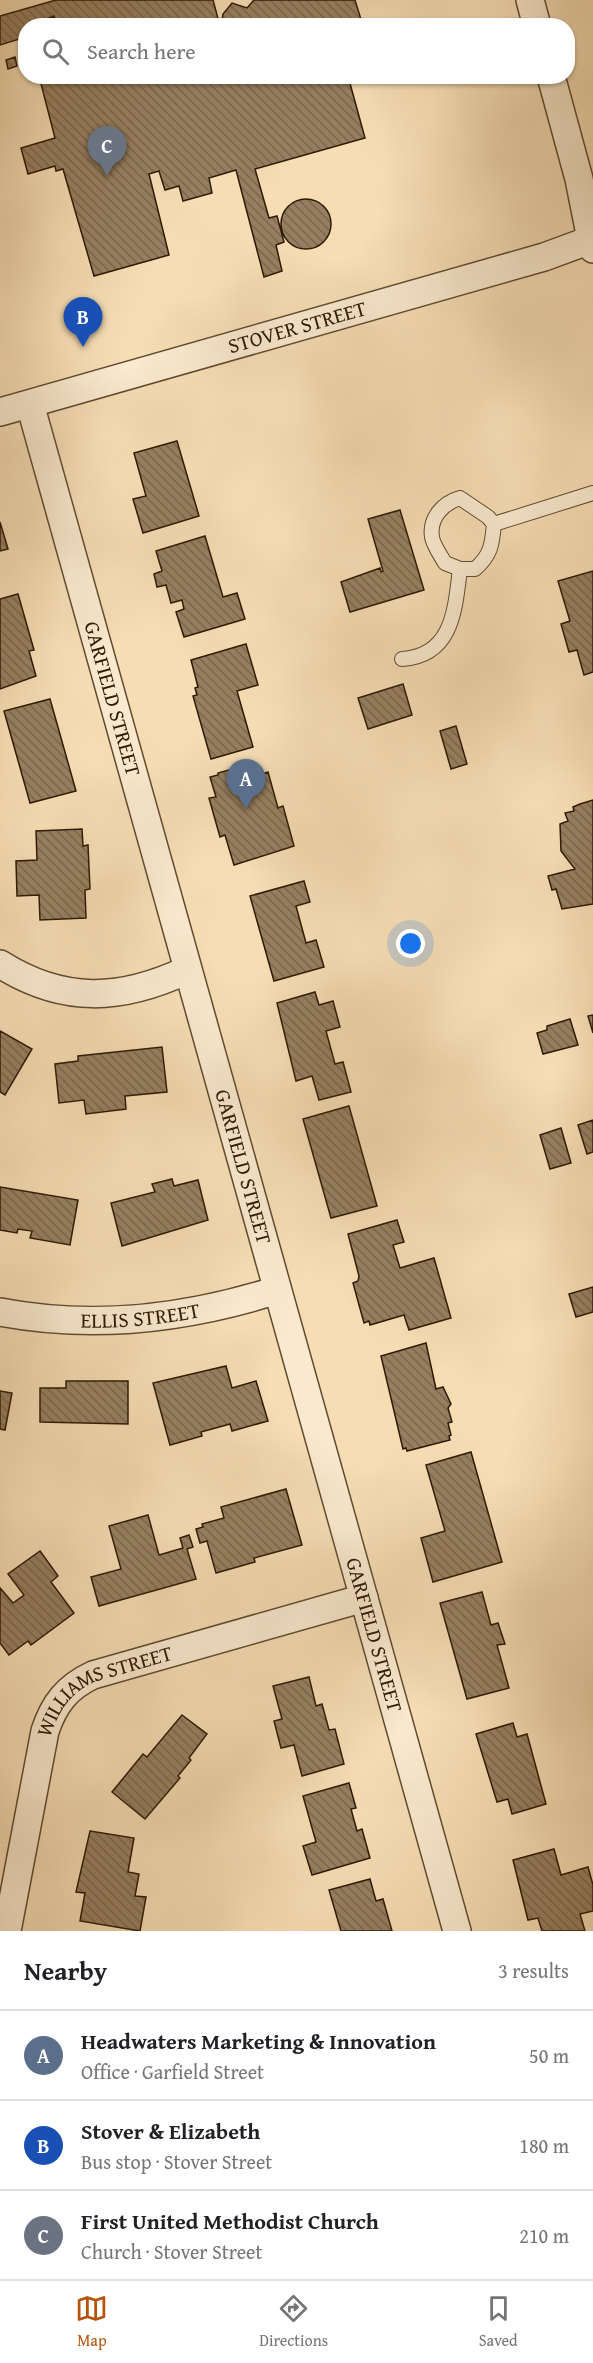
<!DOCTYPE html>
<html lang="en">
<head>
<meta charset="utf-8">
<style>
	body { margin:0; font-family:"Gentium Book Plus",serif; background:#f6f6f6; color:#202124 }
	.you { position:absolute; left:411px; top:944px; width:21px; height:21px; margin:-15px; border:4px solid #fff; border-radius:50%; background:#1a73e8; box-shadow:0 0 0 9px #1a73e833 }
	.badge { display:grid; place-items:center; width:39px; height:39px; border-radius:50%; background:#b45309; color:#fff; font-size:20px; font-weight:700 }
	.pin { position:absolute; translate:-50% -50px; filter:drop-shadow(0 2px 3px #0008) }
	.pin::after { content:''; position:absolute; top:32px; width:21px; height:18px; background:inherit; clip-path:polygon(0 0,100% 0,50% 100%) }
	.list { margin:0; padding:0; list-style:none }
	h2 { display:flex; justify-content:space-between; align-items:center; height:78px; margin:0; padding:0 24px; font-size:26px }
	h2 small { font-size:20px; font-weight:400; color:#757577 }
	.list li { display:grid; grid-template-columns:39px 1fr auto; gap:18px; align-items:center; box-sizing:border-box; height:90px; padding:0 24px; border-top:2px solid #e0e0e0 }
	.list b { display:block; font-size:22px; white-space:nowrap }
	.list p { margin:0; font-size:20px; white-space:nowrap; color:#757577 }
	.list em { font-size:20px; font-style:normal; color:#757577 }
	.icon { flex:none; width:33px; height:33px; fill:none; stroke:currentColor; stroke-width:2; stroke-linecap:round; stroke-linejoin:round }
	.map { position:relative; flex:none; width:593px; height:1931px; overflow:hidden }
	.search { position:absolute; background:#fff; box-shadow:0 2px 4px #0004; left:18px; right:18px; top:18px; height:66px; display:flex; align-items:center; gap:15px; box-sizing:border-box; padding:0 21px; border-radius:24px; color:#757577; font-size:22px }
	.sheet { height:348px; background:#fff }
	nav { display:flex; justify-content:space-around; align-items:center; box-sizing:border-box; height:84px; border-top:2px solid #e0e0e0; background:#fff; font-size:16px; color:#757577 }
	nav a { display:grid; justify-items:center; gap:3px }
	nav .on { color:#b45309 }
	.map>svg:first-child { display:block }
</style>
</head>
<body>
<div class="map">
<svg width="593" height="1931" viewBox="0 0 593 1931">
	<defs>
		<pattern id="building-back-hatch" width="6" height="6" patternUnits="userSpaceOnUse" patternTransform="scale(1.5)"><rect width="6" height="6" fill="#967f60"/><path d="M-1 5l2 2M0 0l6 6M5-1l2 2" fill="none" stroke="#7b674d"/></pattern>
	</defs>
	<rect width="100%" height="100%" fill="#f6ddb4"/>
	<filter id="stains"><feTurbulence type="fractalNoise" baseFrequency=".00333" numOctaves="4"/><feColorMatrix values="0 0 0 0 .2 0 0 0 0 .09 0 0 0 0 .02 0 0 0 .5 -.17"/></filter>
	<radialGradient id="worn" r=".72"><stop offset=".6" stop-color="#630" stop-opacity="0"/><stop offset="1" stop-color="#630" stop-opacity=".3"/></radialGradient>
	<!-- building -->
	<path fill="url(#building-back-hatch)" stroke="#2e1a05" stroke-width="1.5" d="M 56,0 L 213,0 L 220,26 L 57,26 L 54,16 L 26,26 L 26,37 L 0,45 L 0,16 Z
		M 254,0 L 355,0 L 363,26 L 221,26 L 223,14 L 232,3 L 247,8 Z
		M 15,57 L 17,66 L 8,69 L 6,60 Z
		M 39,76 L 348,76 L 365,138 L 255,169 L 269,218 L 277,216 L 284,242 L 276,245 L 282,271 L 264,277 L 236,170 L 209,178 L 212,193 L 183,201 L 179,186 L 165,190 L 159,171 L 149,174 L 169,255 L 94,276 L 63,169 L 56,171 L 55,166 L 28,174 L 21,148 L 55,138 Z
		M281 224a25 25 0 1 1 50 0a25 25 0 1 1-50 0Z
		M 177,441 L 199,516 L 143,533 L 133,499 L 146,496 L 134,453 Z
		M 400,510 L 424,590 L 350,612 L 341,582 L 380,568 L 381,572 L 383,571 L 368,519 Z
		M 0,522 L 8,549 L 0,551 Z
		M 205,536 L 223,597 L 237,593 L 245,619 L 184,637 L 176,612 L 184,609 L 182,600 L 171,603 L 166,585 L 157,587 L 154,574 L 162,571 L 156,551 Z
		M 593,571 L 593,672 L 584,675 L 577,650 L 569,652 L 561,624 L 570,621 L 558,581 Z
		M 18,594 L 34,650 L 29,651 L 36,676 L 0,689 L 0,599 Z
		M 246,644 L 258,685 L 237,691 L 253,747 L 211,759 L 193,696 L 197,695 L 195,688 L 198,687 L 191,660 Z
		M 403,684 L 412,715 L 368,729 L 358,698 Z
		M 50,699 L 76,791 L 30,803 L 4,711 Z
		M 456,726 L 467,764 L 451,769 L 440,731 Z
		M 254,763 L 257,776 L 268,772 L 278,808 L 283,806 L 294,846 L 234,865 L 225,835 L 220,837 L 209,798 L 216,797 L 210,777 L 218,775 L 218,773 Z
		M 593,800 L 593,904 L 562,909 L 556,889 L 552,890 L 548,876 L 575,869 L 561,851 L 560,824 L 568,821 L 565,813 L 574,811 L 573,807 L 580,804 Z
		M 82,829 L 83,846 L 88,845 L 90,889 L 85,890 L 86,918 L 40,920 L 39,895 L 17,896 L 16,861 L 37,860 L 36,831 Z
		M 304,881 L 310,902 L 296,906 L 306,943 L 316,940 L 324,967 L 274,981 L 250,896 Z
		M 315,992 L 319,1005 L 333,1001 L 340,1027 L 326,1031 L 335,1064 L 343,1062 L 351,1092 L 319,1100 L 312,1076 L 296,1081 L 277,1003 Z
		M 593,1015 L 593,1033 L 588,1016 Z
		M 570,1019 L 578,1045 L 543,1054 L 537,1033 L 547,1030 L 547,1026 Z
		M 0,1031 L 32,1049 L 5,1095 L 0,1092 Z
		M 162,1047 L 167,1092 L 125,1096 L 126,1109 L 86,1114 L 84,1100 L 59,1103 L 55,1064 L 78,1061 L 78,1056 Z
		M 349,1106 L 377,1206 L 331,1218 L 303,1119 Z
		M 593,1120 L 593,1152 L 587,1154 L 578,1125 Z
		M 561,1128 L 571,1163 L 550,1169 L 540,1135 Z
		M 172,1179 L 174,1186 L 198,1180 L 208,1220 L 122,1246 L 111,1203 L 155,1192 L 152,1184 Z
		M 0,1187 L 78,1200 L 70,1245 L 30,1238 L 32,1231 L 18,1229 L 17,1233 L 0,1230 Z
		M 397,1220 L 404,1242 L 393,1245 L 400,1268 L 434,1258 L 451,1318 L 409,1330 L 404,1315 L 370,1325 L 369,1321 L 364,1323 L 353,1283 L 358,1281 L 359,1276 L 348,1234 Z
		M 593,1287 L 593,1312 L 576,1317 L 569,1294 Z
		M 426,1343 L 436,1389 L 443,1387 L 451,1404 L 448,1408 L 452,1422 L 448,1423 L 451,1435 L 449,1436 L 450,1440 L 407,1451 L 406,1448 L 403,1449 L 381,1356 Z
		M 226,1366 L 232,1388 L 256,1381 L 268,1421 L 232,1431 L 230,1424 L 201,1432 L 202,1436 L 170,1445 L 153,1383 Z
		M 66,1381 L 128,1381 L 128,1424 L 40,1422 L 40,1388 L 66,1388 Z
		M 0,1391 L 12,1393 L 5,1430 L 0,1429 Z
		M 471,1452 L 502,1562 L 433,1582 L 421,1538 L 445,1531 L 426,1465 Z
		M 286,1489 L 302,1545 L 254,1558 L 255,1562 L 216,1573 L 207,1541 L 200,1543 L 196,1529 L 203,1527 L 202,1524 L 224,1518 L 221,1507 Z
		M 148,1515 L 159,1555 L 183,1548 L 180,1538 L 189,1535 L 193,1547 L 187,1549 L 196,1579 L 99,1606 L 91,1577 L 121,1569 L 109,1526 Z
		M 40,1551 L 58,1576 L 51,1582 L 74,1613 L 31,1645 L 28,1641 L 9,1655 L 0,1643 L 0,1588 L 13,1603 L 24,1595 L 8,1574 Z
		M 482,1592 L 491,1625 L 498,1623 L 505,1644 L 497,1645 L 509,1688 L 467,1699 L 440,1603 Z
		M 309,1677 L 316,1706 L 322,1704 L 329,1730 L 335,1729 L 344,1764 L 302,1776 L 294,1745 L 281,1748 L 274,1721 L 282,1719 L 273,1686 Z
		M 182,1715 L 207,1734 L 189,1758 L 191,1760 L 178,1776 L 180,1778 L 145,1819 L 112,1792 L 143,1754 L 147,1757 Z
		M 513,1723 L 517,1737 L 527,1734 L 546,1804 L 512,1814 L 508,1799 L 497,1802 L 476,1734 Z
		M 349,1783 L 356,1808 L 351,1809 L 357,1831 L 362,1829 L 370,1858 L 312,1875 L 303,1846 L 316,1842 L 303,1796 Z
		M 90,1831 L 134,1838 L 128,1872 L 139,1874 L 135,1896 L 146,1897 L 140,1931 L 80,1921 L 85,1893 L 76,1892 Z
		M 554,1849 L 561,1875 L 588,1867 L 593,1885 L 593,1911 L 580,1914 L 585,1931 L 542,1931 L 538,1918 L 528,1920 L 513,1860 Z
		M 370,1879 L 376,1901 L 383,1899 L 392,1931 L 341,1931 L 329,1890 Z"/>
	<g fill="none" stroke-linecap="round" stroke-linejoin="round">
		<!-- lane casing -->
		<g stroke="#604b31" stroke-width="16">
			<path id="lane" d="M 460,498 L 488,517 L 494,524 C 492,545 491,555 475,569 L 460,569 L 445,563 C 441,556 433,545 432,537 C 429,518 443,503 460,498 Z
				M 494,524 L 593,493
				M 402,659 C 453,656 455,609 460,569"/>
		</g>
		<!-- street casing -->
		<g stroke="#604b31" stroke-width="30">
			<g id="street">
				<path d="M 530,0 L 537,26"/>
				<path d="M 551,76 L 579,179 L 593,249"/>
				<path id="s1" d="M 30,404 L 457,1931"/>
				<path id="s2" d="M 0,412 L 544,257 L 593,239"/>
				<path d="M 0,964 C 63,1004 121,1001 187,970"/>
				<path id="s3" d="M 0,1312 C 95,1330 186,1319 277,1290"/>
				<path id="s4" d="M 7,1931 L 45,1731 C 54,1704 67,1687 93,1675 L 364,1598"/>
			</g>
		</g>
		<!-- lane -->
		<use href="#lane" stroke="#f9e9ce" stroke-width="14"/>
		<!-- street -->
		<use href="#street" stroke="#f9e9ce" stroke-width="27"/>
	</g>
	<g text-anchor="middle" stroke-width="6" stroke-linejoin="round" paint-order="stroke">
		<!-- street labels -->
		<g font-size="21" fill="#2e1a05" stroke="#f9e9ce">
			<text dy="7" stroke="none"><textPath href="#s2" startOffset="309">STOVER STREET</textPath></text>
			<text dy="7" stroke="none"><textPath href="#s1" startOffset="306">GARFIELD STREET</textPath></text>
			<text dy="7" stroke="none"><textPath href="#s1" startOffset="792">GARFIELD STREET</textPath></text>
			<text dy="7" stroke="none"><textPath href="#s3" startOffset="141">ELLIS STREET</textPath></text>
			<text dy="7" stroke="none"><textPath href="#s1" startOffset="1278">GARFIELD STREET</textPath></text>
			<text dy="7" stroke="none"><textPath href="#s4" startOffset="280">WILLIAMS STREET</textPath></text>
		</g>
	</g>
	<rect width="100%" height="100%" filter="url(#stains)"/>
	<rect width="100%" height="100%" fill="url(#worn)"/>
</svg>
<div class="you"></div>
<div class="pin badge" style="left:246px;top:809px;background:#5c6f8a">A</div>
<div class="pin badge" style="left:83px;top:347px;background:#1a4fb4">B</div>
<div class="pin badge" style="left:107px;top:176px;background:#6b7280">C</div>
<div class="search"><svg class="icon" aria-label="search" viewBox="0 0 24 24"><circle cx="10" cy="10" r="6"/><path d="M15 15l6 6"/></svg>Search here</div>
</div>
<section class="sheet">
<h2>Nearby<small>3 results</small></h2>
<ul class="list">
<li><span class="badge" style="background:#5c6f8a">A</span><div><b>Headwaters Marketing &amp; Innovation</b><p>Office · Garfield Street</p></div><em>50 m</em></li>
<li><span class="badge" style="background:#1a4fb4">B</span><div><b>Stover &amp; Elizabeth</b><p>Bus stop · Stover Street</p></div><em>180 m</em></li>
<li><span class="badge" style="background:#6b7280">C</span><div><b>First United Methodist Church</b><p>Church · Stover Street</p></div><em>210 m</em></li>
</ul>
</section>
<nav>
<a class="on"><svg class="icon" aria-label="map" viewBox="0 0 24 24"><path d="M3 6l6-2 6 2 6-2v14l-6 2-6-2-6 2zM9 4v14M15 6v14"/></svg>Map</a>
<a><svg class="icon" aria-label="directions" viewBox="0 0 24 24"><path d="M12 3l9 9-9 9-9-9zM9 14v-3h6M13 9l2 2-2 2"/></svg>Directions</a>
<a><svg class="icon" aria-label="saved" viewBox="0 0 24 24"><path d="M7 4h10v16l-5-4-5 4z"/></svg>Saved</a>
</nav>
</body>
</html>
